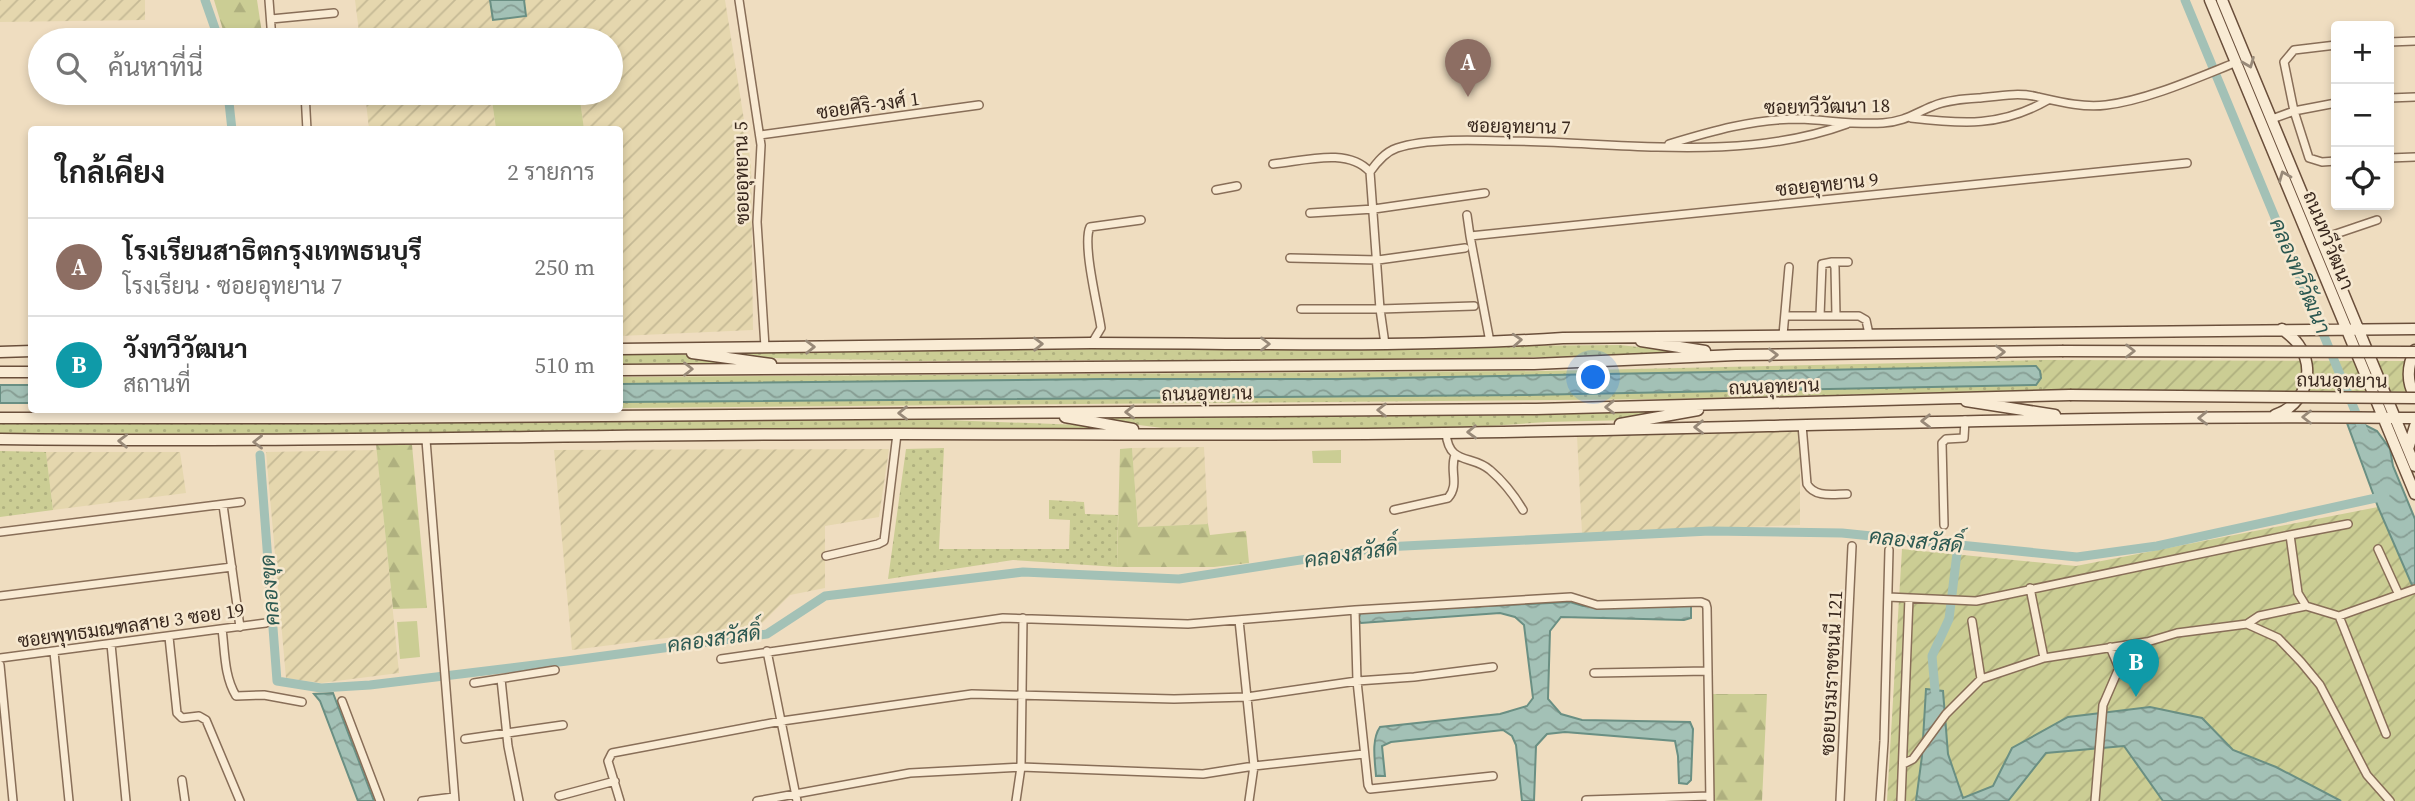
<!DOCTYPE html>
<html lang="th">
<head>
<meta charset="utf-8">
<style>
	body { margin:0; font-family:"Source Serif 4",Sarabun,serif; background:#f2f2f2; color:#222 }
	.controls { position:absolute; right:21px; top:21px; display:grid; overflow:hidden; border-radius:7px; box-shadow:0 4px 10px #0003 }
	.controls button { width:63px; height:63px; display:grid; place-items:center; padding:0; border:0; border-bottom:2px solid #e0e0e0; background:#fff; color:#222; font:35px sans-serif }
	.you { position:absolute; left:1594px; top:378px; width:24px; height:24px; margin:-18px; border:5px solid #fff; border-radius:50%; background:#1a73e8; box-shadow:0 0 0 10px #1a73e833 }
	.badge { display:grid; place-items:center; width:46px; height:46px; border-radius:50%; background:#992631; color:#fff; font-size:23px; font-weight:700 }
	.pin { position:absolute; translate:-50% -58px; filter:drop-shadow(0 2px 4px #0008) }
	.pin::after { content:''; position:absolute; top:37px; width:24px; height:21px; background:inherit; clip-path:polygon(0 0,100% 0,50% 100%) }
	.list { margin:0; padding:0; list-style:none }
	h2 { display:flex; justify-content:space-between; align-items:center; height:91px; margin:0; padding:0 28px; font-size:30px }
	h2 small { font-size:23px; font-weight:400; color:#767676 }
	.list li { display:grid; grid-template-columns:46px 1fr auto; gap:21px; align-items:center; box-sizing:border-box; height:98px; padding:0 28px; border-top:2px solid #e0e0e0 }
	.list b { display:block; font-size:26px; white-space:nowrap }
	.list p { margin:0; font-size:23px; white-space:nowrap; color:#767676 }
	.list em { font-size:23px; font-style:normal; color:#767676 }
	.icon { flex:none; width:38px; height:38px; fill:none; stroke:currentColor; stroke-width:2; stroke-linecap:round; stroke-linejoin:round }
	.map { position:relative; flex:none; width:2415px; height:801px; overflow:hidden }
	.search { position:absolute; background:#fff; box-shadow:0 4px 10px #0003; left:28px; top:28px; width:595px; height:77px; display:flex; align-items:center; gap:18px; box-sizing:border-box; padding:0 24px; border-radius:38px; color:#767676; font-size:26px }
	.panel { position:absolute; background:#fff; box-shadow:0 4px 10px #0003; left:28px; top:126px; width:595px; height:287px; border-radius:7px }
	.map>svg:first-child { display:block }
</style>
</head>
<body>
<div class="map">
<svg width="2415" height="801" viewBox="0 0 2415 801">
	<defs>
		<pattern id="farmland-furrows" width="10" height="10" patternUnits="userSpaceOnUse" patternTransform="scale(1.75)"><rect width="10" height="10" fill="#e5d7ae"/><path d="M-1 1l2-2M0 10L10 0M9 11l2-2" fill="none" stroke="#c5b995"/></pattern>
		<pattern id="grass-dots" width="8" height="8" patternUnits="userSpaceOnUse" patternTransform="scale(1.75)"><rect width="8" height="8" fill="#cbcd94"/><path d="M2 2h.1M6 6h.1" fill="none" stroke="#afb07f" stroke-width="1.8" stroke-linecap="round"/></pattern>
		<pattern id="forest-firs" width="22" height="20" patternUnits="userSpaceOnUse" patternTransform="scale(1.75)"><rect width="22" height="20" fill="#cbcd94"/><path d="M5 1l3.5 6h-7zM16 11l3.5 6h-7z" fill="#afb07f"/></pattern>
		<pattern id="garden-furrows" width="10" height="10" patternUnits="userSpaceOnUse" patternTransform="scale(1.75)"><rect width="10" height="10" fill="#cbcd94"/><path d="M-1 1l2-2M0 10L10 0M9 11l2-2" fill="none" stroke="#afb07f"/></pattern>
		<pattern id="water-waves" width="16" height="10" patternUnits="userSpaceOnUse" patternTransform="scale(1.75)"><rect width="16" height="10" fill="#a3c1b6"/><path d="M0 5q4-4 8 0t8 0" fill="none" stroke="#869d93"/></pattern>
	</defs>
	<rect width="100%" height="100%" fill="#efddc0"/>
	<!-- farmland -->
	<path fill="url(#farmland-furrows)" d="M 0,0 L 145,0 L 145,20 L 0,22 Z
		M 355,0 L 490,0 L 494,20 L 525,16 L 524,0 L 725,0 L 751,164 L 753,330 L 620,336 L 620,130 L 584,129 L 579,93 L 611,93 L 611,40 L 360,40 Z
		M 365,93 L 491,93 L 496,129 L 369,129 Z
		M 1800,430 L 1800,525 L 1582,533 L 1577,436 Z
		M 1204,447 L 1208,524 L 1138,527 L 1132,448 Z
		M 889,449 L 879,517 L 825,526 L 825,588 L 790,595 L 761,624 L 698,634 L 572,650 L 554,450 Z
		M 377,450 L 399,673 L 321,683 L 286,678 L 266,452 Z
		M 46,452 L 180,452 L 186,493 L 53,510 Z"/>
	<!-- grass -->
	<path fill="url(#grass-dots)" d="M 1620,345 L 1674,351 L 1674,355 L 1397,359 L 911,361 C 851,358 790,361 730,355 L 731,352 Z
		M 664,352 L 728,361 L 728,363 L 620,364 L 620,353 Z
		M 2043,360 L 2043,390 L 1668,399 L 620,408 L 620,402 L 957,398 L 2038,368 L 2035,366 L 1338,379 L 1105,379 L 620,384 L 620,377 L 1544,371 Z
		M 1649,411 L 1659,415 L 1631,420 L 1547,422 L 1461,428 L 1162,428 L 1108,421 L 1109,418 L 1547,415 Z
		M 919,419 L 1107,426 L 1107,428 L 433,435 L 0,433 L 0,422 Z
		M 944,448 L 939,549 L 1069,549 L 1070,520 L 1049,519 L 1049,500 L 1084,502 L 1085,514 L 1118,515 L 1117,567 L 1013,560 L 888,579 L 906,449 Z
		M 0,451 L 46,452 L 53,510 L 0,517 Z"/>
	<!-- forest -->
	<path fill="url(#forest-firs)" d="M 214,0 L 257,0 L 263,40 L 226,40 Z
		M 376,444 L 412,445 L 427,608 L 393,609 Z
		M 1132,448 L 1138,527 L 1208,524 L 1210,535 L 1246,531 L 1249,563 L 1214,567 L 1117,567 L 1120,449 Z
		M 1713,694 L 1767,694 L 1762,801 L 1714,801 Z"/>
	<!-- garden -->
	<path fill="url(#garden-furrows)" d="M 2043,360 L 2415,361 L 2415,392 L 2043,390 Z
		M 2378,507 L 2415,592 L 2415,801 L 1887,801 L 1902,549 L 2076,566 Z"/>
	<!-- pitch -->
	<path fill="#cbcd94" d="M 491,93 L 579,93 L 584,129 L 496,129 Z
		M 1341,450 L 1341,463 L 1313,463 L 1312,451 Z
		M 417,621 L 420,657 L 400,659 L 397,622 Z"/>
	<!-- water -->
	<path fill="url(#water-waves)" stroke="#6a8f83" stroke-width="2" d="M 490,0 L 524,0 L 526,16 L 493,20 Z
		M 2036,366 L 2040,371 L 2041,378 L 2036,385 L 1527,395 L 620,402 L 620,384 L 1105,379 L 1338,379 Z
		M 0,385 L 31,385 L 31,403 L 0,403 Z
		M 2347,423 L 2363,424 L 2377,431 L 2390,449 L 2393,466 L 2415,519 L 2415,592 L 2378,507 Z
		M 1570,602 L 1583,606 L 1691,605 L 1691,618 L 1684,620 L 1561,617 L 1550,631 L 1548,699 L 1561,714 L 1582,720 L 1690,722 L 1693,729 L 1691,780 L 1687,784 L 1679,783 L 1678,756 L 1675,741 L 1565,732 L 1547,734 L 1536,746 L 1534,801 L 1522,801 L 1516,745 L 1512,736 L 1503,730 L 1391,742 L 1382,746 L 1385,776 L 1376,776 C 1375,761 1371,740 1380,727 L 1500,714 L 1527,706 L 1533,698 L 1524,625 L 1515,617 L 1500,613 L 1361,623 L 1358,620 L 1361,612 Z
		M 1926,689 L 1943,691 L 1948,754 L 1963,798 L 1993,786 L 2012,748 L 2068,717 L 2150,707 L 2202,718 L 2233,750 L 2276,767 L 2341,801 L 2163,801 L 2124,746 L 2046,753 L 2008,801 L 1916,801 L 1922,756 Z
		M 333,693 L 374,801 L 358,801 L 320,701 L 314,694 Z"/>
	<g fill="none" stroke-linecap="round" stroke-linejoin="round">
		<!-- canal -->
		<path stroke="#a3c1b6" stroke-width="9" d="M 205,0 L 219,40
			M 2185,0 L 2365,435
			M 228,93 L 232,130
			M 260,455 L 277,681 L 321,688 L 370,685 L 567,661 L 767,634 L 825,596 L 1023,572 L 1179,579 L 1384,547 L 1710,531 L 1842,533 L 2077,557 L 2157,546 L 2385,496
			M 1935,690 L 1932,656 L 1949,619 L 1958,545"/>
		<!-- street casing -->
		<g stroke="#886e58" stroke-width="10">
			<path id="street" d="M 269,0 L 272,40
				M 739,0 L 761,145 L 757,222 L 765,347
				M 271,19 L 334,13
				M 2389,42 L 2415,41
				M 2336,45 L 2294,50 L 2284,62 L 2294,111 L 2309,158 L 2322,162 L 2336,161
				M 305,93 L 307,130
				M 2389,98 L 2415,97
				M 1911,118 C 1963,124 2001,127 2048,100
				M 2272,119 L 2294,111 L 2336,103
				M 760,135 L 979,105
				M 1669,144 C 1712,131 1753,119 1799,119 C 1827,120 1855,125 1883,123 C 1906,121 1913,114 1933,106 C 1947,100 1965,99 1980,98 C 1998,96 2020,92 2038,97 C 2060,102 2084,108 2106,105 C 2148,100 2199,77 2237,62
				M 2389,158 L 2415,157
				M 1273,164 C 1304,161 1348,147 1370,172
				M 1216,190 L 1237,186
				M 1310,213 L 1374,209 L 1485,193
				M 1467,215 L 1470,236
				M 2321,239 L 2377,220
				M 1290,258 L 1378,260 L 1465,248
				M 1832,262 L 1848,262
				M 1301,309 L 1380,309 L 1474,306
				M 1785,316 L 1859,316 L 1866,320 L 1869,334
				M 1820,316 L 1822,264 L 1832,262 L 1835,267 L 1836,316
				M 1783,335 L 1789,267
				M 1490,342 L 1470,236 L 2187,163
				M 1092,343 L 1101,328 C 1098,307 1082,244 1090,227 L 1141,220
				M 1385,344 L 1380,309 L 1370,172 C 1377,162 1385,152 1397,148 C 1427,138 1477,140 1509,141 C 1619,142 1741,163 1847,124
				M 1802,425 L 1807,484 C 1815,498 1833,494 1847,494
				M 1446,433 C 1449,466 1472,454 1490,470 C 1503,481 1514,495 1523,510
				M 426,440 L 455,801
				M 223,505 L 240,627
				M 1394,510 L 1448,498 C 1460,484 1449,471 1455,455
				M 1944,525 L 1942,443 L 1946,439 L 1964,438 L 1965,420
				M 0,532 L 241,502
				M 2290,535 L 2348,524
				M 2378,549 L 2399,595
				M 826,556 L 878,544 L 884,541 L 897,434
				M 2030,588 L 2044,658 L 2146,642
				M 0,596 L 232,567
				M 1888,597 L 1976,601 L 2290,535 L 2298,593 L 2306,606 L 2339,616 L 2415,589
				M 1355,610 L 1357,681 L 1368,785 L 1370,789 L 1493,776
				M 2339,616 L 2386,734
				M 1239,620 L 1254,766 L 1249,801
				M 1972,621 L 1981,679
				M 2247,624 L 2259,616 L 2306,606
				M 222,629 C 225,652 224,676 236,696 L 264,695 L 302,702
				M 169,637 L 177,713 L 182,718 L 199,716 L 206,720 L 240,801
				M 111,644 L 126,801
				M 2110,647 L 2119,668
				M 767,651 L 797,801
				M 54,652 L 69,801
				M 0,658 L 266,623
				M 721,659 L 1003,618 L 1188,624 L 1355,610 L 1571,597 L 1597,605 L 1701,602 L 1706,604 L 1707,608 L 1710,801
				M 0,665 L 13,801
				M 1594,673 L 1708,671
				M 501,679 L 508,746 L 519,801
				M 474,683 L 555,670
				M 342,701 L 380,801
				M 465,739 L 563,725
				M 1903,764 L 1913,759 L 1946,714 L 1981,679 L 2044,658
				M 182,780 L 185,801
				M 559,796 L 615,781
				M 1586,800 L 1710,796
				M 422,801 L 454,797
				M 620,801 L 608,761 L 612,753 L 782,721 L 972,694 L 1174,699 L 1247,697 L 1357,681 L 1414,677 L 1493,667
				M 757,801 L 910,773 L 1021,767 L 1203,774 L 1254,766 L 1364,754
				M 1016,801 L 1021,767 L 1023,618
				M 1840,801 L 1852,546
				M 1880,801 L 1884,741 L 1889,550
				M 1901,801 L 1909,598
				M 2095,801 L 2103,705 L 2119,668 L 2147,642 L 2177,633 L 2247,624 L 2278,638 L 2301,662 L 2320,685 L 2367,775 L 2390,801"/>
		</g>
		<!-- secondary casing -->
		<g stroke="#6a4f3b" stroke-width="13">
			<path id="secondary" d="M 2210,0 L 2415,494
				M 2222,0 L 2415,466
				M 1641,341 L 1705,351
				M 620,349 C 777,346 934,344 1091,343 C 1249,343 1406,348 1563,338 L 2415,329
				M 2415,350 C 2407,366 2406,381 2415,397
				M 0,352 L 32,351
				M 692,353 L 771,364
				M 620,370 L 1534,364 L 1736,355 L 2062,351
				M 0,372 L 32,372
				M 1966,401 L 2055,415
				M 2275,415 C 2305,405 2317,370 2298,344 C 2294,338 2288,334 2282,329
				M 1065,417 L 1133,429
				M 0,418 L 327,418 L 1536,409 L 2070,395
				M 1620,424 L 1698,410
				M 0,439 C 299,443 599,434 898,434 C 1080,434 1262,436 1444,433 C 1768,428 2091,414 2415,418
				M 2408,449 L 2415,426"/>
		</g>
		<!-- street -->
		<use href="#street" stroke="#f9ebd4" stroke-width="7"/>
		<!-- secondary -->
		<use href="#secondary" stroke="#f9ebd4" stroke-width="10"/>
		<!-- secondary-bridge casing -->
		<g stroke="#6a4f3b" stroke-width="13" stroke-linecap="butt">
			<path id="secondary-bridge" d="M 2062,351 L 2415,352
				M 2070,395 L 2415,398"/>
		</g>
		<!-- secondary-bridge -->
		<use href="#secondary-bridge" stroke="#f9ebd4" stroke-width="10"/>
	</g>
	<!-- one-way arrows -->
	<defs><path id="oneway-chevron" d="M-2-3.5L2.5 0L-2 3.5" fill="none" stroke-width="1.6" stroke-linecap="round" stroke-linejoin="round" transform="scale(1.75)"/></defs>
	<g stroke="#988978">
		<use href="#oneway-chevron" transform="translate(2249 63) rotate(68)"/>
		<use href="#oneway-chevron" transform="translate(2284 176) rotate(-112)"/>
		<use href="#oneway-chevron" transform="translate(1517 340) rotate(-4)"/>
		<use href="#oneway-chevron" transform="translate(1038 344) rotate(-1)"/>
		<use href="#oneway-chevron" transform="translate(1265 344)"/>
		<use href="#oneway-chevron" transform="translate(810 347) rotate(-1)"/>
		<use href="#oneway-chevron" transform="translate(2130 351)"/>
		<use href="#oneway-chevron" transform="translate(2000 352) rotate(-1)"/>
		<use href="#oneway-chevron" transform="translate(1773 355) rotate(-1)"/>
		<use href="#oneway-chevron" transform="translate(688 369)"/>
		<use href="#oneway-chevron" transform="translate(1610 407) rotate(179)"/>
		<use href="#oneway-chevron" transform="translate(1382 410) rotate(180)"/>
		<use href="#oneway-chevron" transform="translate(1130 412) rotate(179)"/>
		<use href="#oneway-chevron" transform="translate(903 413) rotate(179)"/>
		<use href="#oneway-chevron" transform="translate(2307 417) rotate(-180)"/>
		<use href="#oneway-chevron" transform="translate(2203 418) rotate(179)"/>
		<use href="#oneway-chevron" transform="translate(1926 421) rotate(179)"/>
		<use href="#oneway-chevron" transform="translate(1699 427) rotate(179)"/>
		<use href="#oneway-chevron" transform="translate(1472 432) rotate(178)"/>
		<use href="#oneway-chevron" transform="translate(123 441) rotate(-179)"/>
		<use href="#oneway-chevron" transform="translate(258 442) rotate(180)"/>
	</g>
	<g text-anchor="middle" stroke-width="5" stroke-linejoin="round" paint-order="stroke">
		<!-- street labels -->
		<g font-size="19" fill="#38271d" stroke="#f6e8d0">
			<text transform="translate(868 105) rotate(-8)" y="7">ซอยศิริ-วงศ์ 1</text>
			<text transform="translate(1827 106) rotate(-1)" y="7">ซอยทวีวัฒนา 18</text>
			<text transform="translate(1519 126) rotate(1)" y="7">ซอยอุทยาน 7</text>
			<text transform="translate(741 173) rotate(-91)" y="7">ซอยอุทยาน 5</text>
			<text transform="translate(1827 184) rotate(-6)" y="7">ซอยอุทยาน 9</text>
			<text transform="translate(2329 240) rotate(68)" y="7">ถนนทวีวัฒนา</text>
			<text transform="translate(2342 380) rotate(1)" y="7">ถนนอุทยาน</text>
			<text transform="translate(1774 386) rotate(-2)" y="7">ถนนอุทยาน</text>
			<text transform="translate(1207 393) rotate(-1)" y="7">ถนนอุทยาน</text>
			<text transform="translate(131 625) rotate(-8)" y="7">ซอยพุทธมณฑลสาย 3 ซอย 19</text>
			<text transform="translate(1831 673) rotate(-87)" y="7">ซอยบรมราชชนนี 121</text>
		</g>
		<!-- water labels -->
		<g font-size="21" font-style="italic" fill="#2b5851" stroke="#f6e8d0">
			<text transform="translate(2300 276) rotate(67)" y="7">คลองทวีวัฒนา</text>
			<text transform="translate(1916 541) rotate(6)" y="7">คลองสวัสดิ์</text>
			<text transform="translate(1351 554) rotate(-8)" y="7">คลองสวัสดิ์</text>
			<text transform="translate(270 590) rotate(-94)" y="7">คลองขุด</text>
			<text transform="translate(714 639) rotate(-8)" y="7">คลองสวัสดิ์</text>
		</g>
	</g>
</svg>
<div class="controls">
<button>+</button>
<button>−</button>
<button><svg class="icon" aria-label="locate" viewBox="0 0 24 24"><circle cx="12" cy="12" r="6"/><path d="M12 2v4M12 18v4M2 12h4M18 12h4"/></svg></button>
</div>
<div class="you"></div>
<div class="pin badge" style="left:1468px;top:97px;background:#8d6e63">A</div>
<div class="pin badge" style="left:2136px;top:697px;background:#0f9aa8">B</div>
<div class="search"><svg class="icon" aria-label="search" viewBox="0 0 24 24"><circle cx="10" cy="10" r="6"/><path d="M15 15l6 6"/></svg>ค้นหาที่นี่</div>
<section class="panel">
<h2>ใกล้เคียง<small>2 รายการ</small></h2>
<ul class="list">
<li><span class="badge" style="background:#8d6e63">A</span><div><b>โรงเรียนสาธิตกรุงเทพธนบุรี</b><p>โรงเรียน · ซอยอุทยาน 7</p></div><em>250 m</em></li>
<li><span class="badge" style="background:#0f9aa8">B</span><div><b>วังทวีวัฒนา</b><p>สถานที่</p></div><em>510 m</em></li>
</ul>
</section>
</div>
</body>
</html>
